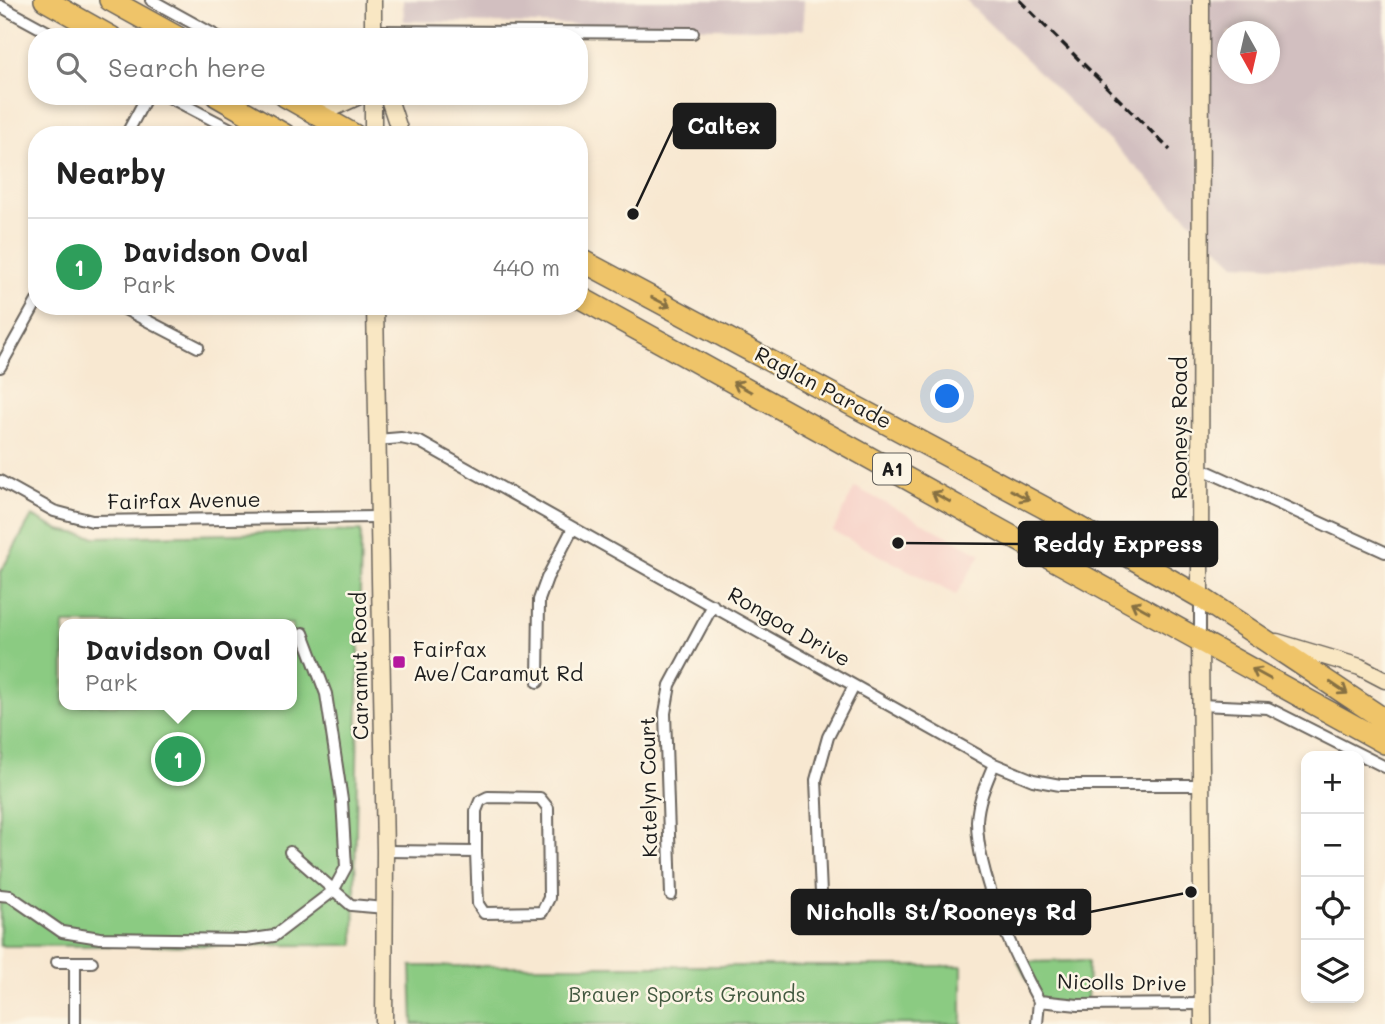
<!DOCTYPE html>
<html lang="en">
<head>
<meta charset="utf-8">
<style>
	body { margin:0; font-family:Mali,sans-serif; background:#f2f2f2; color:#222 }
	.controls { position:absolute; right:21px; bottom:21px; display:grid; overflow:hidden; border-radius:14px; box-shadow:0 4px 10px #0003 }
	.controls button { width:63px; height:63px; display:grid; place-items:center; padding:0; border:0; border-bottom:2px solid #e0e0e0; background:#fff; color:#222; font:35px sans-serif }
	.compass { position:absolute; left:1217px; top:21px; width:63px; height:63px; border-radius:50%; background:#fff; box-shadow:0 4px 10px #0003; rotate:172deg }
	.you { position:absolute; left:948px; top:397px; width:24px; height:24px; margin:-18px; border:5px solid #fff; border-radius:50%; background:#1a73e8; box-shadow:0 0 0 10px #1a73e833 }
	.badge { display:grid; place-items:center; width:46px; height:46px; border-radius:50%; background:#2563eb; color:#fff; font-size:23px; font-weight:700 }
	.pin { position:absolute; translate:-50% -50%; border:4px solid #fff; box-shadow:0 2px 7px #0006 }
	.popup { position:absolute; left:59px; top:619px; width:238px; height:91px; box-sizing:border-box; display:grid; place-content:center; border-radius:14px; background:#fff; filter:drop-shadow(0 2px 5px #0005); font-size:23px; white-space:nowrap; color:#767676 }
	.popup b { font-size:26px; color:#222 }
	.popup::after { content:''; position:absolute; left:50%; top:100%; margin-left:-14px; border:14px solid transparent; border-top-color:#fff }
	.list { margin:0; padding:0; list-style:none }
	h2 { display:flex; justify-content:space-between; align-items:center; height:91px; margin:0; padding:0 28px; font-size:30px }
	h2 small { font-size:23px; font-weight:400; color:#767676 }
	.list li { display:grid; grid-template-columns:46px 1fr auto; gap:21px; align-items:center; box-sizing:border-box; height:98px; padding:0 28px; border-top:2px solid #e0e0e0 }
	.list b { display:block; font-size:26px; white-space:nowrap }
	.list p { margin:0; font-size:23px; white-space:nowrap; color:#767676 }
	.list em { font-size:23px; font-style:normal; color:#767676 }
	.icon { flex:none; width:38px; height:38px; fill:none; stroke:currentColor; stroke-width:2; stroke-linecap:round; stroke-linejoin:round }
	.map { position:relative; flex:none; width:1385px; height:1024px; overflow:hidden }
	.search { position:absolute; background:#fff; box-shadow:0 4px 10px #0003; left:28px; top:28px; width:560px; height:77px; display:flex; align-items:center; gap:18px; box-sizing:border-box; padding:0 24px; border-radius:28px; color:#767676; font-size:26px }
	.panel { position:absolute; background:#fff; box-shadow:0 4px 10px #0003; left:28px; top:126px; width:560px; height:189px; border-radius:28px }
	.map>svg:first-child { display:block }
</style>
</head>
<body>
<div class="map">
<svg width="1385" height="1024" viewBox="0 0 1385 1024">
	<rect width="100%" height="100%" fill="#fcf5e5"/>
	<filter id="ink" filterUnits="userSpaceOnUse"><feTurbulence type="fractalNoise" baseFrequency=".0143" numOctaves="2"/><feDisplacementMap in="SourceGraphic" scale="14" xChannelSelector="R" yChannelSelector="G"/><feConvolveMatrix kernelMatrix="1 2 1 2 8 2 1 2 1" color-interpolation-filters="sRGB"/></filter>
	<filter id="wash" filterUnits="userSpaceOnUse"><feTurbulence type="fractalNoise" baseFrequency=".00686" numOctaves="4" result="noise"/><feDisplacementMap in="SourceGraphic" scale="28" xChannelSelector="R" yChannelSelector="G"/><feGaussianBlur stdDeviation="1.57" result="paint"/><feColorMatrix in="noise" values="0 0 0 0 0 0 0 0 0 0 0 0 0 0 0 0 0 1.4 0 .05"/><feComposite in="paint" operator="in"/></filter>
	<g filter="url(#wash)">
		<rect width="100%" height="100%" fill="#f8e8d1"/>
		<!-- built -->
		<path fill="#f7d1c8" d="M 855,487 L 981,554 L 956,595 L 833,531 Z"/>
		<!-- industrial -->
		<path fill="#d2bfc0" fill-rule="evenodd" d="M 403,0 L 804,0 L 803,30 L 404,21 Z
			M 965,0 L 1385,0 L 1385,271 L 1235,264 ZM 1228,32 L 1270,32 L 1270,74 L 1228,74 Z"/>
		<!-- green -->
		<path fill="#8bcb82" stroke="#54744f" stroke-width="2" fill-rule="evenodd" d="M 32,516 L 59,530 L 96,537 L 361,531 L 354,945 L 0,946 L 0,573 ZM 64,624 L 292,624 L 292,705 L 64,705 Z
			M 1088,961 L 1087,1005 L 1039,1001 L 1018,962 Z
			M 411,966 L 962,966 L 962,1024 L 413,1024 Z"/>
	</g>
	<g filter="url(#ink)">
		<g fill="none" stroke-linecap="round" stroke-linejoin="round">
			<!-- street casing -->
			<g stroke="#69635b" stroke-width="14">
				<path id="street" d="M 151,0 L 218,37
					M 0,6 L 57,37
					M 373,31 L 693,33
					M 167,96 L 242,135
					M 126,135 L 147,96
					M 119,306 L 198,347
					M 0,367 L 37,301
					M 377,440 L 401,438 L 420,442 L 994,764 L 1033,780 L 1060,785 L 1201,785
					M 1200,468 L 1385,552
					M 0,481 L 54,511 L 92,521 L 377,517
					M 1200,597 L 1200,638
					M 538,682 L 539,600 L 547,578 L 573,528
					M 1200,705 L 1268,708 L 1385,767
					M 994,764 C 986,783 978,801 977,821 C 977,874 1013,955 1039,1001 L 1078,1005 L 1203,1004
					M 385,851 L 476,852 L 476,811 L 480,801 L 488,797 L 540,798 L 548,808 L 549,898 L 542,912 L 484,913 L 478,904 L 476,852
					M 290,852 L 351,905 L 385,908
					M 821,894 L 816,780 L 828,737 L 854,686
					M 0,895 L 10,896 L 62,932 L 100,938 L 246,940 L 274,936 L 333,891 L 346,867 L 342,800 L 326,694 L 303,633
					M 671,895 L 665,713 L 670,685 L 713,605
					M 57,962 L 92,962
					M 75,962 L 75,1024
					M 1037,1024 L 1039,1001"/>
			</g>
			<!-- secondary casing -->
			<g stroke="#69635b" stroke-width="19">
				<path id="secondary" d="M 373,0 L 373,37
					M 373,96 L 373,135
					M 388,96 L 401,135
					M 309,108 L 335,107 L 359,96
					M 375,306 L 385,851 L 384,1024
					M 1200,597 L 1201,0
					M 1200,638 L 1203,1024
					M 1277,642 L 1360,667 L 1385,680"/>
			</g>
			<!-- highway casing -->
			<g stroke="#69635b" stroke-width="24">
				<path id="highway" d="M 45,0 L 111,37
					M 110,0 L 177,37
					M 217,96 L 285,135
					M 285,96 L 354,135
					M 579,259 L 1045,508 L 1200,597 L 1385,720
					M 579,297 L 1385,743"/>
			</g>
			<!-- street -->
			<use href="#street" stroke="#fff" stroke-width="10"/>
			<!-- secondary -->
			<use href="#secondary" stroke="#f9e7c3" stroke-width="16"/>
			<!-- highway -->
			<use href="#highway" stroke="#efc469" stroke-width="21"/>
			<!-- rail -->
			<path stroke="#1c1c1c" stroke-width="3.5" stroke-dasharray="10 5" stroke-linecap="butt" d="M 1019,0 L 1170,150"/>
		</g>
		<!-- one-way arrows -->
		<defs><path id="oneway-shaft" d="M-6 0H5M1.5-3L5.5 0L1.5 3" fill="none" stroke-width="1.6" stroke-linecap="round" stroke-linejoin="round" transform="scale(1.75)"/></defs>
		<g stroke="#867042">
			<use href="#oneway-shaft" transform="translate(661 302) rotate(27)"/>
			<use href="#oneway-shaft" transform="translate(742 387) rotate(-151)"/>
			<use href="#oneway-shaft" transform="translate(1020 495) rotate(28)"/>
			<use href="#oneway-shaft" transform="translate(941 497) rotate(-151)"/>
			<use href="#oneway-shaft" transform="translate(1140 607) rotate(-151)"/>
			<use href="#oneway-shaft" transform="translate(1261 674) rotate(-151)"/>
			<use href="#oneway-shaft" transform="translate(1339 688) rotate(34)"/>
		</g>
	</g>
	<!-- markers -->
	<rect fill="#b5179e" stroke="#fcf5e5" stroke-width="2.5" x="392" y="655" width="14" height="14" rx="3.5"/>
	<g text-anchor="middle" stroke-width="5" stroke-linejoin="round" paint-order="stroke">
		<!-- shield labels -->
		<rect fill="#fcf5e5" stroke="#5f5d58" stroke-width="2" x="873" y="453.5" width="38" height="31" rx="5"/>
		<g font-size="19" font-weight="bold" fill="#1c1c1c">
			<text x="892" y="476">A1</text>
		</g>
		<!-- street labels -->
		<g font-size="21" fill="#1c1c1c" stroke="#fcf5e5">
			<text transform="translate(823 388) rotate(28)" y="7">Raglan Parade</text>
			<text transform="translate(1180 428) rotate(-90)" y="7">Rooneys Road</text>
			<text transform="translate(184 501) rotate(-1)" y="7">Fairfax Avenue</text>
			<text transform="translate(789 627) rotate(30)" y="7">Rongoa Drive</text>
			<text transform="translate(360 666) rotate(-91)" y="7">Caramut Road</text>
			<text transform="translate(649 787) rotate(-91)" y="7">Katelyn Court</text>
			<text transform="translate(1122 983) rotate(1)" y="7">Nicolls Drive</text>
		</g>
		<!-- poi labels -->
		<g font-size="21" fill="#1c1c1c" stroke="#fcf5e5" text-anchor="start">
			<text x="413" y="657">Fairfax<tspan x="413" dy="24">Ave/Caramut Rd</tspan></text>
		</g>
		<!-- park labels -->
		<g font-size="21" fill="#435940" stroke="#fcf5e5">
			<text x="687" y="1002">Brauer Sports Grounds</text>
		</g>
	</g>
	<!-- callouts -->
	<path fill="none" stroke="#1c1c1c" stroke-width="2.5" d="M633 214L674 126M898 543L1019 544M1191 892L1090 912"/>
	<g fill="#1c1c1c" stroke="#fcf5e5" stroke-width="2.5">
		<circle cx="633" cy="214" r="7"/>
		<circle cx="898" cy="543" r="7"/>
		<circle cx="1191" cy="892" r="7"/>
	</g>
	<g fill="#1c1c1c" stroke="#1c1c1c" stroke-width="2.5">
		<rect x="674" y="104" width="101" height="44" rx="7"/>
		<rect x="1019" y="522" width="198" height="44" rx="7"/>
		<rect x="792" y="890" width="298" height="44" rx="7"/>
	</g>
	<g font-size="23" text-anchor="middle" font-weight="bold" fill="#fff">
		<text x="724" y="134">Caltex</text>
		<text x="1118" y="552">Reddy Express</text>
		<text x="941" y="920">Nicholls St/Rooneys Rd</text>
	</g>
</svg>
<div class="controls">
<button>+</button>
<button>−</button>
<button><svg class="icon" aria-label="locate" viewBox="0 0 24 24"><circle cx="12" cy="12" r="6"/><path d="M12 2v4M12 18v4M2 12h4M18 12h4"/></svg></button>
<button><svg class="icon" aria-label="layers" viewBox="0 0 24 24"><path d="M12 4l9 5-9 5-9-5zM3 14l9 5 9-5"/></svg></button>
</div>
<svg class="compass" viewBox="-18 -18 36 36"><path d="M0-13l5 13h-10z" fill="#e53935"/><path d="M0 13l5-13h-10z" fill="#767676"/></svg>
<div class="you"></div>
<div class="pin badge" style="left:178px;top:759px;background:#2e9e5b">1</div>
<div class="popup"><b>Davidson Oval</b>Park</div>
<div class="search"><svg class="icon" aria-label="search" viewBox="0 0 24 24"><circle cx="10" cy="10" r="6"/><path d="M15 15l6 6"/></svg>Search here</div>
<section class="panel">
<h2>Nearby<small></small></h2>
<ul class="list">
<li><span class="badge" style="background:#2e9e5b">1</span><div><b>Davidson Oval</b><p>Park</p></div><em>440 m</em></li>
</ul>
</section>
</div>
</body>
</html>
